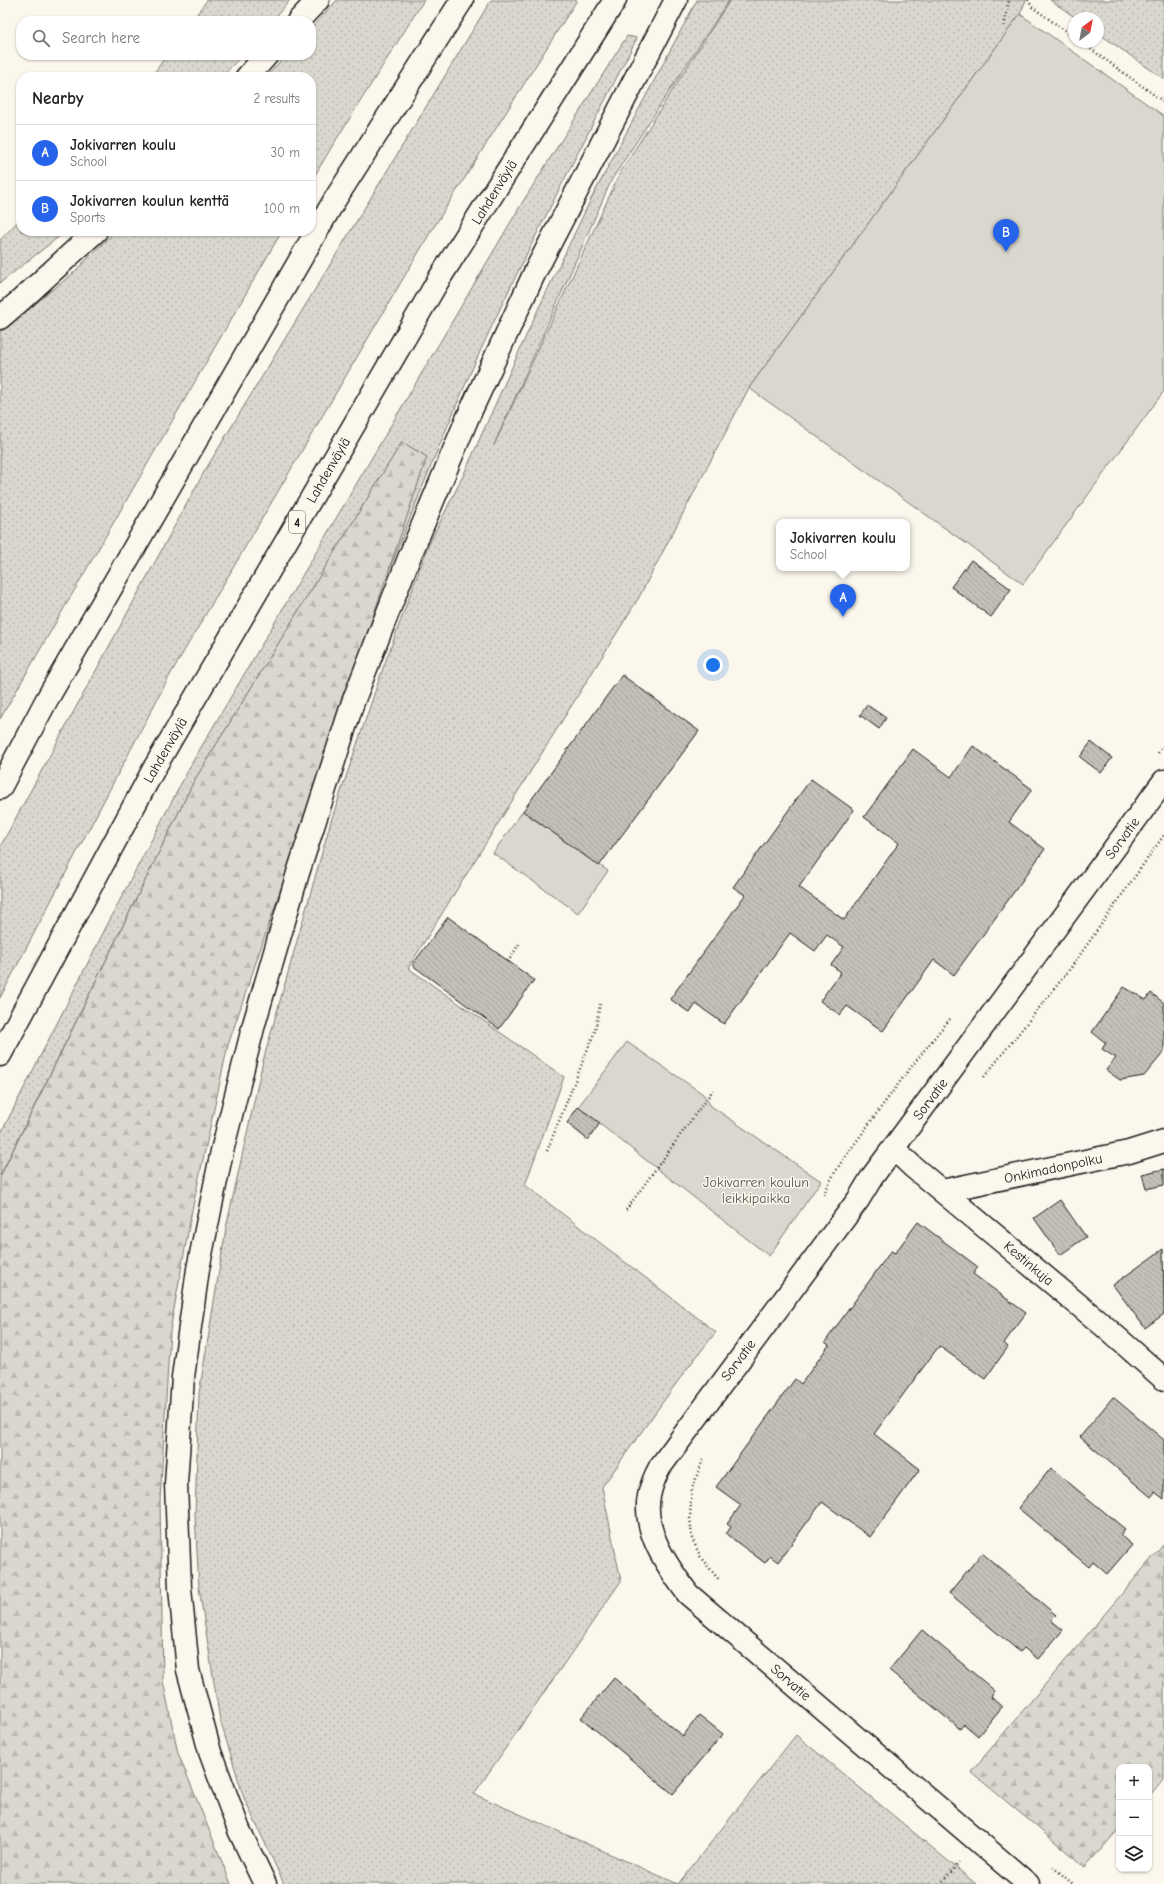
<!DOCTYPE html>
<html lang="en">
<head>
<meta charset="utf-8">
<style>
	body { margin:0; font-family:"Comic Neue",sans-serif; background:#f2f2f2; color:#222 }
	.controls { position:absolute; right:12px; bottom:12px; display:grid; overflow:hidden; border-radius:8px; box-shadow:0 1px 3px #0004 }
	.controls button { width:36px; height:36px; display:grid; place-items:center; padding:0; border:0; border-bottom:1px solid #e0e0e0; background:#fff; color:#222; font:20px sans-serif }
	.compass { position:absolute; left:1068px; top:12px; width:36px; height:36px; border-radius:50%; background:#fff; box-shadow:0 1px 3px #0004; rotate:32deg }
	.you { position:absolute; left:713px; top:665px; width:14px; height:14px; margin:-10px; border:3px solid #fff; border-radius:50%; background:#1a73e8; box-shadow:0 0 0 6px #1a73e833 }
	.badge { display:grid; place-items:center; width:26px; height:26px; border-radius:50%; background:#2563eb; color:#fff; font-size:13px; font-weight:700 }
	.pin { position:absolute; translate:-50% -33px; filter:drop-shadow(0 1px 2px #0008) }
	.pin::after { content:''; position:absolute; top:21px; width:14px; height:12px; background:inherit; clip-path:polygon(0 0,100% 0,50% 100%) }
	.popup { position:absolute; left:776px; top:519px; width:134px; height:52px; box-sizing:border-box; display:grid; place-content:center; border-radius:8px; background:#fff; filter:drop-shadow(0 1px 3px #0005); font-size:13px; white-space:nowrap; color:#767676 }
	.popup b { font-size:15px; color:#222 }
	.popup::after { content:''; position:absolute; left:50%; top:100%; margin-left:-8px; border:8px solid transparent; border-top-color:#fff }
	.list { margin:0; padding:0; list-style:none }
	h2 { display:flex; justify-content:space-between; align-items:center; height:52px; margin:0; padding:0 16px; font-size:17px }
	h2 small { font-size:13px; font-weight:400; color:#767676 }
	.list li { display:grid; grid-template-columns:26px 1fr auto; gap:12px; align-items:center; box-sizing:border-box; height:56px; padding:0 16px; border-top:1px solid #e0e0e0 }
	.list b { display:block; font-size:15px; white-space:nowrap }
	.list p { margin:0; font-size:13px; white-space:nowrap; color:#767676 }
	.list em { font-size:13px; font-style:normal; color:#767676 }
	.icon { flex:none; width:22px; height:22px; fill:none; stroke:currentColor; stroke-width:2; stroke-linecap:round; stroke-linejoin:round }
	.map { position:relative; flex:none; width:1164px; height:1884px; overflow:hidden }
	.search { position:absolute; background:#fff; box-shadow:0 1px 3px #0004; left:16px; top:16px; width:300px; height:44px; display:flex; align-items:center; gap:10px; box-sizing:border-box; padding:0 14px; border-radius:16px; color:#767676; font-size:15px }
	.panel { position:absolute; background:#fff; box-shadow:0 1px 3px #0004; left:16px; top:72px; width:300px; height:164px; border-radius:16px }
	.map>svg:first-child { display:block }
</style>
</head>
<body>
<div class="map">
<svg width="1164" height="1884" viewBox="0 0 1164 1884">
	<defs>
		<pattern id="grass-dots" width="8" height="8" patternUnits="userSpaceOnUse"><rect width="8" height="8" fill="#dad7ce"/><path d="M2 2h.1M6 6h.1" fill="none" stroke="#bab8b0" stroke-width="1.8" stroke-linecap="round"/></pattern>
		<pattern id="forest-firs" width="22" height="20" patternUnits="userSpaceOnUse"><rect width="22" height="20" fill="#dad7ce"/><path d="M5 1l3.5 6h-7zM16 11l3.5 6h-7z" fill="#bab8b0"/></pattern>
		<pattern id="building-back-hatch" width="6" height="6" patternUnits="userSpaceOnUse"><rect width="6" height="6" fill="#c3c0b8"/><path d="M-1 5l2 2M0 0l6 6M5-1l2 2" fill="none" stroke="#a7a49e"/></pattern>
	</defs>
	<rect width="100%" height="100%" fill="#fbf7ec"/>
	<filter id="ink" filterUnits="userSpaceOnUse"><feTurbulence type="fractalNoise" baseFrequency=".025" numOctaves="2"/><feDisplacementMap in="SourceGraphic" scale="8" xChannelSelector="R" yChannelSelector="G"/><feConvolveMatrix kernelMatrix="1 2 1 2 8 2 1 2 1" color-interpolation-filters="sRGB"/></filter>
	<g filter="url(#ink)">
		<!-- grass -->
		<path fill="url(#grass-dots)" stroke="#7b7a75" d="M 207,0 L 290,0 L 272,21 L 192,21 Z
			M 337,0 L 424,0 L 331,148 L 311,182 L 311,77 L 266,77 L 286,55 L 311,55 L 311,28 Z
			M 491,0 L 577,0 L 430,233 L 170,675 L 0,998 L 0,847 L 204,472 Z
			M 697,0 L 729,0 L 612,179 L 494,445 L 621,171 L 730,0 L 1026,0 L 1020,14 L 749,388 L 638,599 L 408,968 L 564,1077 L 525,1185 L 716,1332 L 683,1374 L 602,1487 L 621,1581 L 474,1794 L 678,1884 L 796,1735 L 976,1884 L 284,1884 L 244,1798 L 220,1720 L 199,1588 L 195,1515 L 199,1394 L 226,1228 L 263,1061 L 331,821 L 382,671 L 429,544 L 463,476 L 535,316 L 591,199 Z
			M 1050,0 L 1164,0 L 1164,79 L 1098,33 L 1098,18 L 1076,18 Z
			M 627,36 L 637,38 C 585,140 531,241 483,345 C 447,424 415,505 383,586 L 427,457 L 402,442 L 194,781 L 0,1176 L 0,1135 L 122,896 L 193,761 L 522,203 Z
			M 167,55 L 242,55 L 222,77 L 151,77 Z
			M 21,218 L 21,231 L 66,231 L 0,283 L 0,240 Z
			M 115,231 L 282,231 L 0,719 L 0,332 L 71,275 Z"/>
		<!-- forest -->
		<path fill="url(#forest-firs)" stroke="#7b7a75" d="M 402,442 L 427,457 L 228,1045 L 192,1210 L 170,1331 L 160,1500 L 163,1681 L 178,1753 L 231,1884 L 0,1884 L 0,1177 L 194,781 Z
			M 1164,1544 L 1164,1779 L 1149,1796 L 1149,1767 L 1119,1767 L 1119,1829 L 1085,1867 L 971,1772 Z"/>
		<!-- park -->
		<path fill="#dad7ce" stroke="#7b7a75" d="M 1020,14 L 1164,116 L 1164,391 L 1023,584 L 749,388 Z
			M 523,811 L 608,871 L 578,913 L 493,853 Z
			M 627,1042 L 703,1094 L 711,1106 L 821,1181 L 769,1256 L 578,1107 Z"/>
		<!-- building -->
		<path fill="url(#building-back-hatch)" stroke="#1c1c1c" d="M 971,560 L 1011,589 L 991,617 L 951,587 Z
			M 622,675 L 699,731 L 599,866 L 523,811 Z
			M 867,705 L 886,718 L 879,729 L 860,715 Z
			M 1091,742 L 1112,758 L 1101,773 L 1080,757 Z
			M 973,746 L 1032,789 L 1009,822 L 1045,849 L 954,975 L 934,960 L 883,1031 L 847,1006 L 840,1015 L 820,1001 L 841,972 L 831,965 L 844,947 L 827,935 L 815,951 L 790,933 L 724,1024 L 696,1004 L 690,1013 L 670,999 L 745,895 L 733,887 L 811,779 L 854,810 L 799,887 L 844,920 L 899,843 L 864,817 L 913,749 L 951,777 Z
			M 448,917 L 534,980 L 499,1029 L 412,965 Z
			M 1124,987 L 1146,1000 L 1151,993 L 1164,1003 L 1164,1052 L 1144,1076 L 1120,1080 L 1106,1070 L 1116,1058 L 1102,1049 L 1106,1043 L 1092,1032 Z
			M 578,1107 L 600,1123 L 588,1140 L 567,1123 Z
			M 1164,1169 L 1164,1185 L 1146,1189 L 1142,1174 Z
			M 1060,1200 L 1086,1237 L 1060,1255 L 1034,1218 Z
			M 918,1222 L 978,1267 L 973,1274 L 1026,1313 L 1004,1343 L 1008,1347 L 985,1379 L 939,1346 L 874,1434 L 920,1469 L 870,1537 L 822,1502 L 778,1562 L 770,1556 L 765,1563 L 726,1534 L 731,1527 L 727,1524 L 741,1505 L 716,1487 L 795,1379 L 801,1384 L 829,1345 L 825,1342 L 891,1251 L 895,1253 Z
			M 1163,1249 L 1164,1314 L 1145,1328 L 1113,1285 Z
			M 1113,1397 L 1164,1440 L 1164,1499 L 1155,1492 L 1151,1497 L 1080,1437 Z
			M 1051,1468 L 1125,1529 L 1120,1535 L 1132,1545 L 1107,1574 L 1093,1562 L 1089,1567 L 1018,1508 Z
			M 982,1553 L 1056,1615 L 1051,1620 L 1063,1630 L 1038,1659 L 1024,1648 L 1020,1652 L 949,1593 Z
			M 922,1630 L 995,1691 L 991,1697 L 1002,1707 L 978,1736 L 964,1724 L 960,1729 L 889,1670 Z
			M 614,1678 L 683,1736 L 699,1715 L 723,1734 L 673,1794 L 581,1718 Z"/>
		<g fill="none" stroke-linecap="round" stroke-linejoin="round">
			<!-- minor casing -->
			<g stroke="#1c1c1c" stroke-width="25">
				<path id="minor" d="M 893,1148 L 913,1167 L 1104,1326 L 1164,1379
					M 942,1191 L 1129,1152 L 1164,1141"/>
			</g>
			<!-- tertiary casing -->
			<g stroke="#1c1c1c" stroke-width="25">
				<path id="tertiary" d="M 1028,1884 L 688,1594 C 668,1567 642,1531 649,1496 C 651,1486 655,1476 660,1467 L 858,1200 L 872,1177 L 1164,781"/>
			</g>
			<!-- motorway casing -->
			<g stroke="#1c1c1c" stroke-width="25">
				<path id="motorway" d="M 298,21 L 318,0
					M 247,77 L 267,55
					M 0,318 L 21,300 L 96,231
					M 0,788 L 46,701 L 334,201 L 462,0
					M 0,1055 L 156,765 L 439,279 L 615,0
					M 265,1884 L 239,1830 L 210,1752 L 188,1670 L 180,1588 L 176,1484 L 183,1377 L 198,1269 L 222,1151 L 254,1024 L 298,873 L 353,702 L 409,558 L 467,419 L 535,272 L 676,0"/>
			</g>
			<!-- path -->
			<path stroke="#1c1c1c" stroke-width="2.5" stroke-dasharray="1 3" stroke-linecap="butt" d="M 1028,0 L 1032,7 L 1074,37
				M 1004,26 L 1009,0
				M 1081,42 L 1164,102
				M 1158,753 L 1164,745
				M 508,962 L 519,944
				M 984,1077 L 1070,969 L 1164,835
				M 547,1151 L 595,1031 L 600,1004
				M 824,1195 C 833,1170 851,1150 866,1128 C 893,1091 920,1054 950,1019
				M 626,1210 L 713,1090
				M 703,1460 L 692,1488 L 690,1517 L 692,1538 L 701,1558 L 720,1581
				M 1053,1867 L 1073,1884
				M 940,1884 L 959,1863"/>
			<!-- minor -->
			<use href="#minor" stroke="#fbf7ec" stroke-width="22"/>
			<!-- tertiary -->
			<use href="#tertiary" stroke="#fbf7ec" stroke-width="22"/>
			<!-- motorway -->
			<use href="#motorway" stroke="#fbf7ec" stroke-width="22"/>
		</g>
	</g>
	<g text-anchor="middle" stroke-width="3" stroke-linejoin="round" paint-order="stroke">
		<!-- shield labels -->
		<rect fill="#fbf7ec" stroke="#5f5e5a" stroke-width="1" x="289" y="511" width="16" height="22" rx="3"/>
		<g font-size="13" font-weight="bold" fill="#1c1c1c">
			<text x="297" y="527">4</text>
		</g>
		<!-- street labels -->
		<g font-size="14" fill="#1c1c1c" stroke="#fbf7ec">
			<text transform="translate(494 192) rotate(-58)" y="5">Lahdenväylä</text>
			<text transform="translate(328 470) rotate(-60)" y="5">Lahdenväylä</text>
			<text transform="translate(165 750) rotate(-60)" y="5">Lahdenväylä</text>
			<text transform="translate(1122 838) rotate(-54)" y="5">Sorvatie</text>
			<text transform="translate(930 1099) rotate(-53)" y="5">Sorvatie</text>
			<text transform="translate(1053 1168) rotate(-12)" y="5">Onkimadonpolku</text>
			<text transform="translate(1029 1263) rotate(40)" y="5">Kestinkuja</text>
			<text transform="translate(738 1360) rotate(-53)" y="5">Sorvatie</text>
			<text transform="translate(791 1682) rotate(41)" y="5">Sorvatie</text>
		</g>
		<!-- park labels -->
		<g font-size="14" fill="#555451" stroke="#fbf7ec">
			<text x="756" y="1187">Jokivarren koulun<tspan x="756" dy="16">leikkipaikka</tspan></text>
		</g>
	</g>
</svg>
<div class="controls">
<button>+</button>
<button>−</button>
<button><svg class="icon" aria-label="layers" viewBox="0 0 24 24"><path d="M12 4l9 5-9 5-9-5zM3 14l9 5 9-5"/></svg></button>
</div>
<svg class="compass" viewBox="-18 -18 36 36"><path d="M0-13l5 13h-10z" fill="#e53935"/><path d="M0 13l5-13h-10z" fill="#767676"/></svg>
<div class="you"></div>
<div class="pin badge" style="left:843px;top:617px">A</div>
<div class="popup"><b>Jokivarren koulu</b>School</div>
<div class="pin badge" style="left:1006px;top:252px">B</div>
<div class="search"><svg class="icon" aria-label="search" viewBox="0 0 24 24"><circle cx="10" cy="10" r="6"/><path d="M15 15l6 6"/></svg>Search here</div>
<section class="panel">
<h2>Nearby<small>2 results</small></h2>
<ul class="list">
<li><span class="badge">A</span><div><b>Jokivarren koulu</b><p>School</p></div><em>30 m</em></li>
<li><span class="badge">B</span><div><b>Jokivarren koulun kenttä</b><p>Sports</p></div><em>100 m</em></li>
</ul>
</section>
</div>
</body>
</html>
